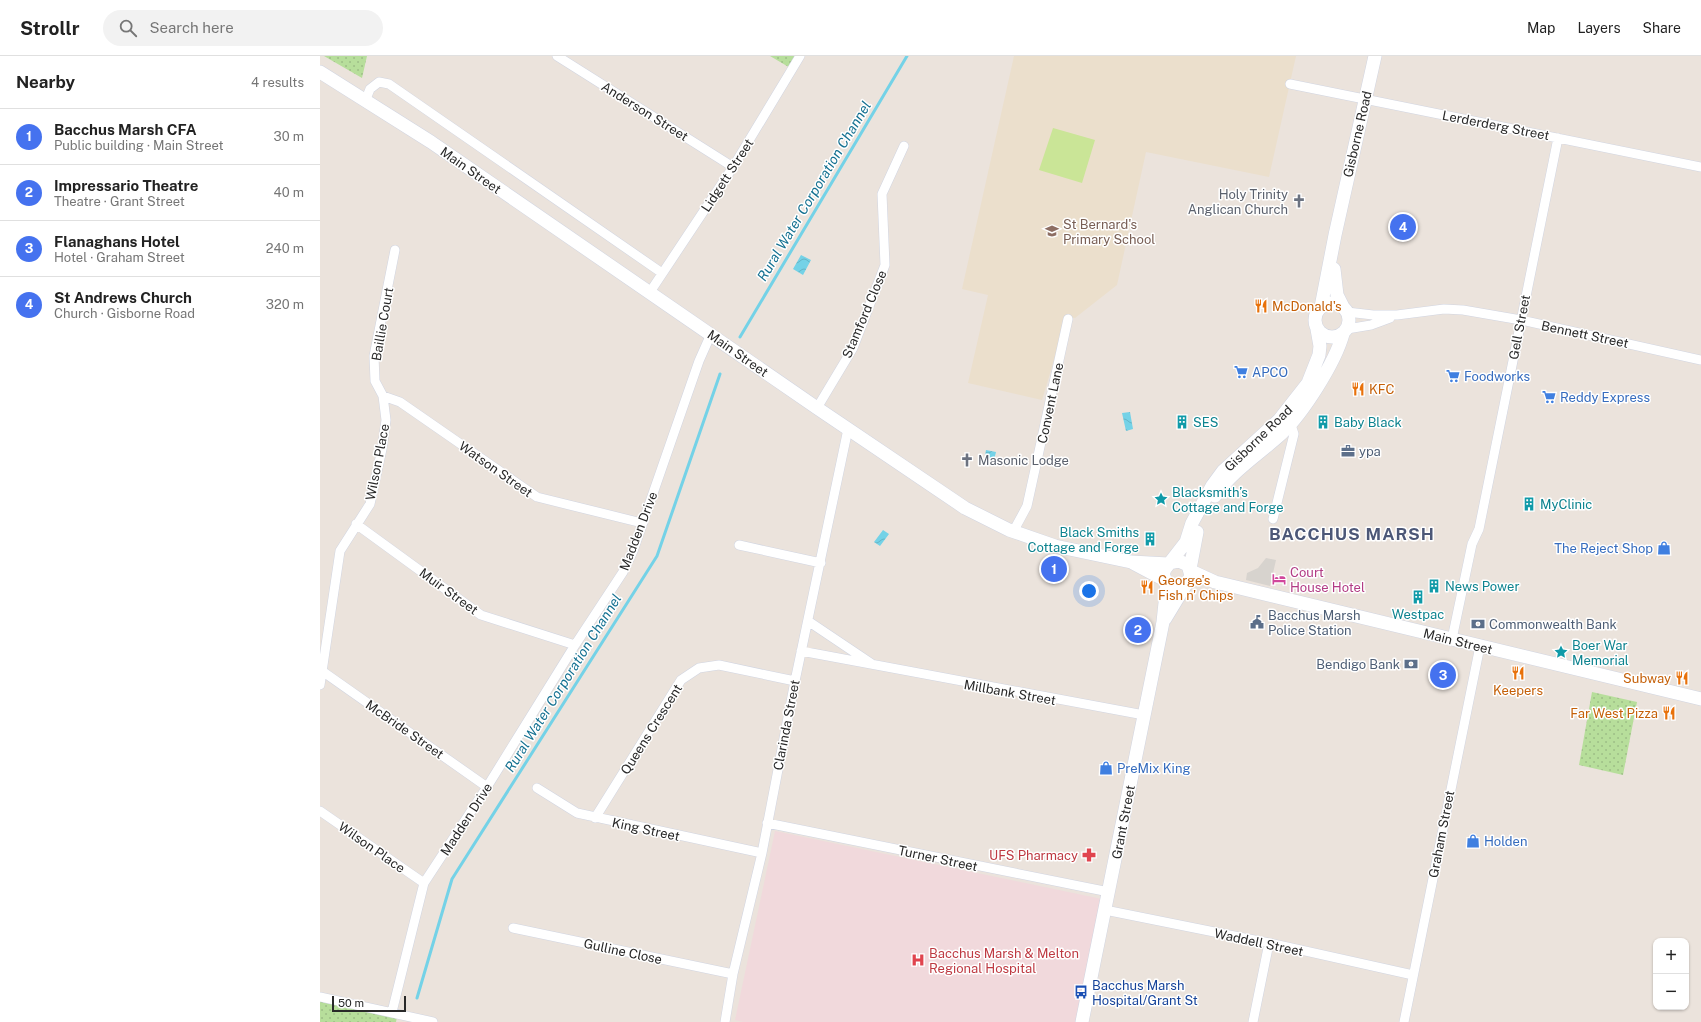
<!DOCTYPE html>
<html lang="en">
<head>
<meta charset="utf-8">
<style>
	body { margin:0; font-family:"Public Sans",sans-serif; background:#f2f2f2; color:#222 }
	.controls { position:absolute; right:12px; bottom:12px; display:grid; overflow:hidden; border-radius:8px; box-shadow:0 1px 3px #0004 }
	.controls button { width:36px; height:36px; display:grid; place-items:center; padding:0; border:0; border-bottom:1px solid #e0e0e0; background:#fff; color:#222; font:20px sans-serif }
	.scale { position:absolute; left:12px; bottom:10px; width:74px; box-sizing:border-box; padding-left:4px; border:2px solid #292929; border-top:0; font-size:11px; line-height:14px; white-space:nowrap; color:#292929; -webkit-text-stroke:3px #fff; paint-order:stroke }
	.you { position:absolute; left:769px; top:535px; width:14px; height:14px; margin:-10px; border:3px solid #fff; border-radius:50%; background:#1a73e8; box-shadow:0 0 0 6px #1a73e833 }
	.badge { display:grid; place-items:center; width:26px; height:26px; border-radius:50%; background:#4572ef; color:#fff; font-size:13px; font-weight:700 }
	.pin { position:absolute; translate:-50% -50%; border:2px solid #fff; box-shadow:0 1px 4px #0006 }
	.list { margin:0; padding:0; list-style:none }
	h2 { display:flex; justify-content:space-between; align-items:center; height:52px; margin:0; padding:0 16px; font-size:17px }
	h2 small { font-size:13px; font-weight:400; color:#767676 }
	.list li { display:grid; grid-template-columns:26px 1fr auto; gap:12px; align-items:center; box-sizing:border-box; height:56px; padding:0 16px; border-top:1px solid #e0e0e0 }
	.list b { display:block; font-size:15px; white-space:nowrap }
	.list p { margin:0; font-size:13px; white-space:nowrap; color:#767676 }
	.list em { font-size:13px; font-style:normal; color:#767676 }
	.icon { flex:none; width:22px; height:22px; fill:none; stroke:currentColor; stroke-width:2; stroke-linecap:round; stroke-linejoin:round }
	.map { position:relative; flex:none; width:1381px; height:966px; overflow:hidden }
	header { display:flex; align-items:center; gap:24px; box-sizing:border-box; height:56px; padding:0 20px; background:#fff; border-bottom:1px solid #e0e0e0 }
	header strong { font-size:19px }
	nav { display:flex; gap:22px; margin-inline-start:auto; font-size:14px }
	.search { width:280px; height:36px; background:#f2f2f2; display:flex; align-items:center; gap:10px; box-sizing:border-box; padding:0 14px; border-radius:22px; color:#767676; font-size:15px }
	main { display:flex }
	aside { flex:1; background:#fff }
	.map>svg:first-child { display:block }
</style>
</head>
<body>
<header>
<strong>Strollr</strong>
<div class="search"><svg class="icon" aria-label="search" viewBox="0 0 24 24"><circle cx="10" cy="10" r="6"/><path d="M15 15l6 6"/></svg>Search here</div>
<nav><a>Map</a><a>Layers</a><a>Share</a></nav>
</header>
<main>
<aside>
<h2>Nearby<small>4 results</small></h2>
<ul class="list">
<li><span class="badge">1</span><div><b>Bacchus Marsh CFA</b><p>Public building · Main Street</p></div><em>30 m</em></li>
<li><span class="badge">2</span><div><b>Impressario Theatre</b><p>Theatre · Grant Street</p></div><em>40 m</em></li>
<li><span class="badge">3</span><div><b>Flanaghans Hotel</b><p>Hotel · Graham Street</p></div><em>240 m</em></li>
<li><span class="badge">4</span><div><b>St Andrews Church</b><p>Church · Gisborne Road</p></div><em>320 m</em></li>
</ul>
</aside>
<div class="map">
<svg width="1381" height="966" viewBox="0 0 1381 966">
	<defs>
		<pattern id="grass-dots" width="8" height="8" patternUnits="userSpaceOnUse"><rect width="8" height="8" fill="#b7de9b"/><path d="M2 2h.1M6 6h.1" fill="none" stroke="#9dbe86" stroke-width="1.8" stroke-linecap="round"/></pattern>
		<pattern id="water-waves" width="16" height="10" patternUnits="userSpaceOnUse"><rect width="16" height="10" fill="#74d2e7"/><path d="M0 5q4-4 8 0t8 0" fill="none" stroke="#64b4c6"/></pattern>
	</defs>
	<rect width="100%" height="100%" fill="#ebe3dc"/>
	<!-- education -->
	<path fill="#ebdfcc" d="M 694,0 L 976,0 L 949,121 L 826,96 L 797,229 L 755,262 L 747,261 L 722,344 L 648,327 L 668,239 L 642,233 Z"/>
	<!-- medical -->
	<path fill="#f1d9dc" d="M 455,775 L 782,843 L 756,966 L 423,966 L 415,964 Z"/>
	<!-- grass -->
	<path fill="url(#grass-dots)" d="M 4,0 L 47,0 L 42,22 Z
		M 450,0 L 480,0 L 472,13 Z
		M 1272,636 L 1317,646 L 1303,719 L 1259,709 Z
		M 0,944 L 77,961 L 76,966 L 0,966 Z"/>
	<!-- pitch -->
	<path fill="#cae597" d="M 733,72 L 754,78 L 753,80 L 754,78 L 775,84 L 762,127 L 719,114 Z"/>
	<!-- plaza -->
	<path fill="#d7d3ce" d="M 946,502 L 956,504 L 950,530 L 926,524 L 927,517 L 938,512 Z"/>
	<!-- water -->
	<path fill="url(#water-waves)" d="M 481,199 L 491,204 L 483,219 L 473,213 Z
		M 810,356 L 813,373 L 806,375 L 802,357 Z
		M 666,394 L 676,396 L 673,408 L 664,406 Z
		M 563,474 L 569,478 L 560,490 L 554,486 Z"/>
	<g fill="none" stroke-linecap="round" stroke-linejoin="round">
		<!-- stream -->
		<path stroke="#74d2e7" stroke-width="3" d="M 420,281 L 587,0
			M 97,942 L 132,823 L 337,500 L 400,318"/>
		<!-- street casing -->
		<g stroke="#d1d5e1" stroke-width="10">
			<path id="street" d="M 237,0 L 413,111
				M 970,28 L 1381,111
				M 46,43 L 50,33 L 59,26 L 69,28 L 342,217
				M 330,236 L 413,111 L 480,0
				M 1027,256 L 1053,259 L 1077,259 L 1124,253 L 1143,254 L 1201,264 L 1381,304
				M 1027,273 L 1051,269 L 1070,262
				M 63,340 L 80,346 L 217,441 L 322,467
				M 497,352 L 533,292 L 565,209 L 562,138 L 584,90
				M 953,463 L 974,378 L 970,366
				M 36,468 L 161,559 L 255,589
				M 693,476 L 707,450 L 748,263
				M 419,489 L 501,507
				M 488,565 L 552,608
				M 1132,583 L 1152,488 L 1159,473 L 1238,82
				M 481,595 L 824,659
				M 2,615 L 167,731
				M 0,629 L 20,495 L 50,448 L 62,393 L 66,364 L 63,340 L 55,325 L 54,300 L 75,194
				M 217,732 L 257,757 L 442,797
				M 0,755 L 104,827
				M 275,762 L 361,624 L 379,612 L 399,609 L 475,625
				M 447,767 L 789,836
				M 785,854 L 949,887 L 1093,919
				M 193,872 L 413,918
				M 0,941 L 113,966
				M 72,956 L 104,827 L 167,731 L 255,589 L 303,516 L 313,495 L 379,305 L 391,278
				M 405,966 L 413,918 L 442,797 L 475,625 L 528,373
				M 933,966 L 949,887
				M 1084,966 L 1160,590"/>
		</g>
		<!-- secondary casing -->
		<g stroke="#d1d5e1" stroke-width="14">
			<path id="secondary" d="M 0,16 L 111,86 L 497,352 L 645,452 L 689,474 L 735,490 L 811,506 L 848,508
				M 1014,213 L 1017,239 L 1023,251
				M995 264a17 17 0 1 1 34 0a17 17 0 1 1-34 0Z
				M 1001,251 L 1015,179 L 1055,0
				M 895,440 C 912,415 939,398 961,378 C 983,357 1015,307 1023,278
				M 813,507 L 845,524
				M 850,507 L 859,505 L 868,509 L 871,520 L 865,530 L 856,532 L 847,528 L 843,518 L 845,513 L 866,486 L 872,467 L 892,430 L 903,415 L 959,364 L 988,327 L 999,299 L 1000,290 L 997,273
				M 870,513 L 877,476
				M 871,515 L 895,526 L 1381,643
				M 845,563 L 865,530
				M 762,966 L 843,566 L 847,528"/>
		</g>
		<!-- street -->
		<use href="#street" stroke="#fff" stroke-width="9"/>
		<!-- secondary -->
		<use href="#secondary" stroke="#fff" stroke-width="13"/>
	</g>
	<!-- icons -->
	<defs>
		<g id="church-bare" transform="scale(1.08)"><path d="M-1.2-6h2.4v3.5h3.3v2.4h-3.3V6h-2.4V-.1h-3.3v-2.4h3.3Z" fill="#6b7280" stroke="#fff" stroke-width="2.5" paint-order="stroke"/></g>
		<g id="school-bare" transform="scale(1.08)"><path d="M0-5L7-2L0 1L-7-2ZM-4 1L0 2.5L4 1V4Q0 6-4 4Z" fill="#8d6e63" stroke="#fff" stroke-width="2.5" paint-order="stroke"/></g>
		<g id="restaurant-bare" transform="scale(1.08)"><path d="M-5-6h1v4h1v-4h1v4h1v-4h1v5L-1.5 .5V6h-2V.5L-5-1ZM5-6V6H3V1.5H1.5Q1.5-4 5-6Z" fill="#e8710a" stroke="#fff" stroke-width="2.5" paint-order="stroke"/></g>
		<g id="supermarket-bare" transform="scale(1.08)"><path d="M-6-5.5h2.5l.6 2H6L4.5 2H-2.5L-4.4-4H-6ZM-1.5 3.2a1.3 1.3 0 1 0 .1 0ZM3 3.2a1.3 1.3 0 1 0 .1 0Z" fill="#3f7fe0" stroke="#fff" stroke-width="2.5" paint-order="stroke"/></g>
		<g id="building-bare" transform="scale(1.08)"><path d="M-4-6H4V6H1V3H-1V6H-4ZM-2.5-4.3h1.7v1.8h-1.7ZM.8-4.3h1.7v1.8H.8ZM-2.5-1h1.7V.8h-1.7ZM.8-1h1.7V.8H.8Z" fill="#0f9aa8" stroke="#fff" stroke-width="2.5" paint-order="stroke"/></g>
		<g id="office-bare" transform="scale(1.08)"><path d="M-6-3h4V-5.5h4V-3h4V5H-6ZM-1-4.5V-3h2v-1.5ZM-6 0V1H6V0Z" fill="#5c6f8a" stroke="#fff" stroke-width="2.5" paint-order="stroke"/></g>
		<g id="sight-bare" transform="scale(1.08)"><path d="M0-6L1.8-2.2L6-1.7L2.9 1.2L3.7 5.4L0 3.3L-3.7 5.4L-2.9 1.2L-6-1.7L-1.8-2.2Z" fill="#0f9aa8" stroke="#fff" stroke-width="2.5" paint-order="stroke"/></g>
		<g id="shop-bare" transform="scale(1.08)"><path d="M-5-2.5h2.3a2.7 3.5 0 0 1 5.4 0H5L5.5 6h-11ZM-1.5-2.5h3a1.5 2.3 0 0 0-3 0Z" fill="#3f7fe0" stroke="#fff" stroke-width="2.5" paint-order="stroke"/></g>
		<g id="hotel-bare" transform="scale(1.08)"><path d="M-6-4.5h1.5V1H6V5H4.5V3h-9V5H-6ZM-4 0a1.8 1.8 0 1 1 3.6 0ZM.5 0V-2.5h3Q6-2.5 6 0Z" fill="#d1479c" stroke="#fff" stroke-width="2.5" paint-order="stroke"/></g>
		<g id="civic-bare" transform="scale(1.08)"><path d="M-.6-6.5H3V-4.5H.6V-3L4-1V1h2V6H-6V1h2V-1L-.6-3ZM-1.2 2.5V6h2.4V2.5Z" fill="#5c6f8a" stroke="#fff" stroke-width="2.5" paint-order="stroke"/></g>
		<g id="bank-bare" transform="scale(1.08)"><path d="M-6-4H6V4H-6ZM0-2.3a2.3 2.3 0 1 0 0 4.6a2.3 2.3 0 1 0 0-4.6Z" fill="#5c6f8a" stroke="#fff" stroke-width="2.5" paint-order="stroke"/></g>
		<g id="pharmacy-bare" transform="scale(1.08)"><path d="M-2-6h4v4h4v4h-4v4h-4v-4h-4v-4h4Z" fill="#e0444e" stroke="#fff" stroke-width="2.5" paint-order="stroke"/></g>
		<g id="hospital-bare" transform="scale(1.08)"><path d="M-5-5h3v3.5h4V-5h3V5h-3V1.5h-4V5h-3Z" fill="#e0444e" stroke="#fff" stroke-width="2.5" paint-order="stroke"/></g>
		<g id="bus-bare" transform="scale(1.08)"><path d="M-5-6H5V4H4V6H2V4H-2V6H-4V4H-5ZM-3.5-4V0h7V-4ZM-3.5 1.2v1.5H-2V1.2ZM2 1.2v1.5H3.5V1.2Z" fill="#1a4fb4" stroke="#fff" stroke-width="2.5" paint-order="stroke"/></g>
	</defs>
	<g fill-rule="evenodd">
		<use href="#church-bare" x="979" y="145"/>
		<use href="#school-bare" x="732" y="175"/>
		<use href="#restaurant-bare" x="941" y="250"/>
		<use href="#supermarket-bare" x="921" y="316"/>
		<use href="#supermarket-bare" x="1133" y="320"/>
		<use href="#restaurant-bare" x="1038" y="333"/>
		<use href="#supermarket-bare" x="1229" y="341"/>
		<use href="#building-bare" x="862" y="366"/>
		<use href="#building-bare" x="1003" y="366"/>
		<use href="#office-bare" x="1028" y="395"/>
		<use href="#church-bare" x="647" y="404"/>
		<use href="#sight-bare" x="841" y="443"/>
		<use href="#building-bare" x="1209" y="448"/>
		<use href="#building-bare" x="830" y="483"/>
		<use href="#shop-bare" x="1344" y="492"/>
		<use href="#hotel-bare" x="959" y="523"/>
		<use href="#building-bare" x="1114" y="530"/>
		<use href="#restaurant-bare" x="827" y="531"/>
		<use href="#building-bare" x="1098" y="541"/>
		<use href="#civic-bare" x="937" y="566"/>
		<use href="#bank-bare" x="1158" y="568"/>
		<use href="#sight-bare" x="1241" y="596"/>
		<use href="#bank-bare" x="1091" y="608"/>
		<use href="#restaurant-bare" x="1198" y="617"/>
		<use href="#restaurant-bare" x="1362" y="622"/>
		<use href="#restaurant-bare" x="1349" y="657"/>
		<use href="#shop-bare" x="786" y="712"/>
		<use href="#shop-bare" x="1153" y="785"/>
		<use href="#pharmacy-bare" x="769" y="799"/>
		<use href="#hospital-bare" x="598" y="904"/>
		<use href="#bus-bare" x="761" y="936"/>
	</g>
	<g text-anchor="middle" stroke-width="3" stroke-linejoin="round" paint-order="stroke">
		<!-- street labels -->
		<g font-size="13" fill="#292929" stroke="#fff">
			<text transform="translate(325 55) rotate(32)" y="5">Anderson Street</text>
			<text transform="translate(1176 69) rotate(11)" y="5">Lerderderg Street</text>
			<text transform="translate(1037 78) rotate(-77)" y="5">Gisborne Road</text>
			<text transform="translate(151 114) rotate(35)" y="5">Main Street</text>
			<text transform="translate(407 119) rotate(-57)" y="5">Lidgett Street</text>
			<text transform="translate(544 258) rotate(-67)" y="5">Stamford Close</text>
			<text transform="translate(62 268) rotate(-80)" y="5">Baillie Court</text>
			<text transform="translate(1199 271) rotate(-79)" y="5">Gell Street</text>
			<text transform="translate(1265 278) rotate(12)" y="5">Bennett Street</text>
			<text transform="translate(418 297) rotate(35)" y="5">Main Street</text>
			<text transform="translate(730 347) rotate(-78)" y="5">Convent Lane</text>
			<text transform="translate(938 382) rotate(-44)" y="5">Gisborne Road</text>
			<text transform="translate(57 406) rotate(-79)" y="5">Wilson Place</text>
			<text transform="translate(176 413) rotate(35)" y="5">Watson Street</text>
			<text transform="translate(318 475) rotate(-69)" y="5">Madden Drive</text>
			<text transform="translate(129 535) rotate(36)" y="5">Muir Street</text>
			<text transform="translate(1138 585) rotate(14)" y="5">Main Street</text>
			<text transform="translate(690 636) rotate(10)" y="5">Millbank Street</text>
			<text transform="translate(466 669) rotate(-79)" y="5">Clarinda Street</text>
			<text transform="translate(85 673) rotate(35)" y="5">McBride Street</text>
			<text transform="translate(331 673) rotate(-58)" y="5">Queens Crescent</text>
			<text transform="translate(146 763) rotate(-57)" y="5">Madden Drive</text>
			<text transform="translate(803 766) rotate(-79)" y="5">Grant Street</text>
			<text transform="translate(326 773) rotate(12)" y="5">King Street</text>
			<text transform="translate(1121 778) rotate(-79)" y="5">Graham Street</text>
			<text transform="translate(52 791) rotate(35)" y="5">Wilson Place</text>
			<text transform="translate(618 802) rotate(12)" y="5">Turner Street</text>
			<text transform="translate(939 886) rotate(12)" y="5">Waddell Street</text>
			<text transform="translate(303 895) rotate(12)" y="5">Gulline Close</text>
		</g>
		<!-- worship labels -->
		<g font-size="13" fill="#5b616d" stroke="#fff" text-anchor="end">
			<text x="968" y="143">Holy Trinity<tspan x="968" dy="15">Anglican Church</tspan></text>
			<text x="658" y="409" text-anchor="start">Masonic Lodge</text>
		</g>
		<!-- education labels -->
		<g font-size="13" fill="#785e54" stroke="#fff" text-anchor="start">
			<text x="743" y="173">St Bernard's<tspan x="743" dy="15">Primary School</tspan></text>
		</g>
		<!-- food labels -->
		<g font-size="13" fill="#c56008" stroke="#fff" text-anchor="start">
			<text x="952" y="255">McDonald's</text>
			<text x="1049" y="338">KFC</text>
			<text x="838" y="529">George's<tspan x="838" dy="15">Fish n' Chips</tspan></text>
			<text x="1351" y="627" text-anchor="end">Subway</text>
			<text x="1198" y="639" text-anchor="middle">Keepers</text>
			<text x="1338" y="662" text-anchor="end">Far West Pizza</text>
		</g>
		<!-- shop labels -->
		<g font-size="13" fill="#366cbe" stroke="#fff" text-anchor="start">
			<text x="932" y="321">APCO</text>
			<text x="1144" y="325">Foodworks</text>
			<text x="1240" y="346">Reddy Express</text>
			<text x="1333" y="497" text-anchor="end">The Reject Shop</text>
			<text x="797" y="717">PreMix King</text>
			<text x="1164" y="790">Holden</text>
		</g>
		<!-- culture labels -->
		<g font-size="13" fill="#0d838f" stroke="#fff" text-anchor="start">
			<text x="873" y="371">SES</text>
			<text x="1014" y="371">Baby Black</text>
			<text x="852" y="441">Blacksmith’s<tspan x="852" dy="15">Cottage and Forge</tspan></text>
			<text x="1220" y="453">MyClinic</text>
			<text x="819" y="481" text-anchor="end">Black Smiths<tspan x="819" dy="15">Cottage and Forge</tspan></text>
			<text x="1125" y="535">News Power</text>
			<text x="1098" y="563" text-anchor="middle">Westpac</text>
			<text x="1252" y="594">Boer War<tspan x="1252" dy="15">Memorial</tspan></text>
		</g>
		<!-- service labels -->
		<g font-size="13" fill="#4e5e75" stroke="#fff" text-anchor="start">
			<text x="1039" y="400">ypa</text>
			<text x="948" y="564">Bacchus Marsh<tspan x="948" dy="15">Police Station</tspan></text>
			<text x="1169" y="573">Commonwealth Bank</text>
			<text x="1080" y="613" text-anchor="end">Bendigo Bank</text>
		</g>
		<!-- hotel labels -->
		<g font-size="13" fill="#b23c85" stroke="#fff" text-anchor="start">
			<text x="970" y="521">Court<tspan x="970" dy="15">House Hotel</tspan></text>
		</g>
		<!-- health labels -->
		<g font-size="13" fill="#be3a42" stroke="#fff" text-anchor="end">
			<text x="758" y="804">UFS Pharmacy</text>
			<text x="609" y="902" text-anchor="start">Bacchus Marsh &amp; Melton<tspan x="609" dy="15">Regional Hospital</tspan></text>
		</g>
		<!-- transit labels -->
		<g font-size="13" fill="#164399" stroke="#fff" text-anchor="start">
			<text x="772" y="934">Bacchus Marsh<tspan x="772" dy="15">Hospital/Grant St</tspan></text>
		</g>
		<!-- water labels -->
		<g font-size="14" font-style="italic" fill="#157191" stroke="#fff">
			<text transform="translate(494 135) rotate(-59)" y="5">Rural Water Corporation Channel</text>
			<text transform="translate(243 627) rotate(-58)" y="5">Rural Water Corporation Channel</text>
		</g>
		<!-- district labels -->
		<g font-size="17" font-weight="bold" letter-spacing="1" fill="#4c5777" stroke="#fff">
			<text x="1032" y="484">BACCHUS MARSH</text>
		</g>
	</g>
</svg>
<div class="controls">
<button>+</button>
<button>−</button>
</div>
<div class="scale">50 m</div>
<div class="you"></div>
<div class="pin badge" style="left:734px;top:513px">1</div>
<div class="pin badge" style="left:818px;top:574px">2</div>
<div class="pin badge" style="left:1123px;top:619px">3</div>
<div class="pin badge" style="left:1083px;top:171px">4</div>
</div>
</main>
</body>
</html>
